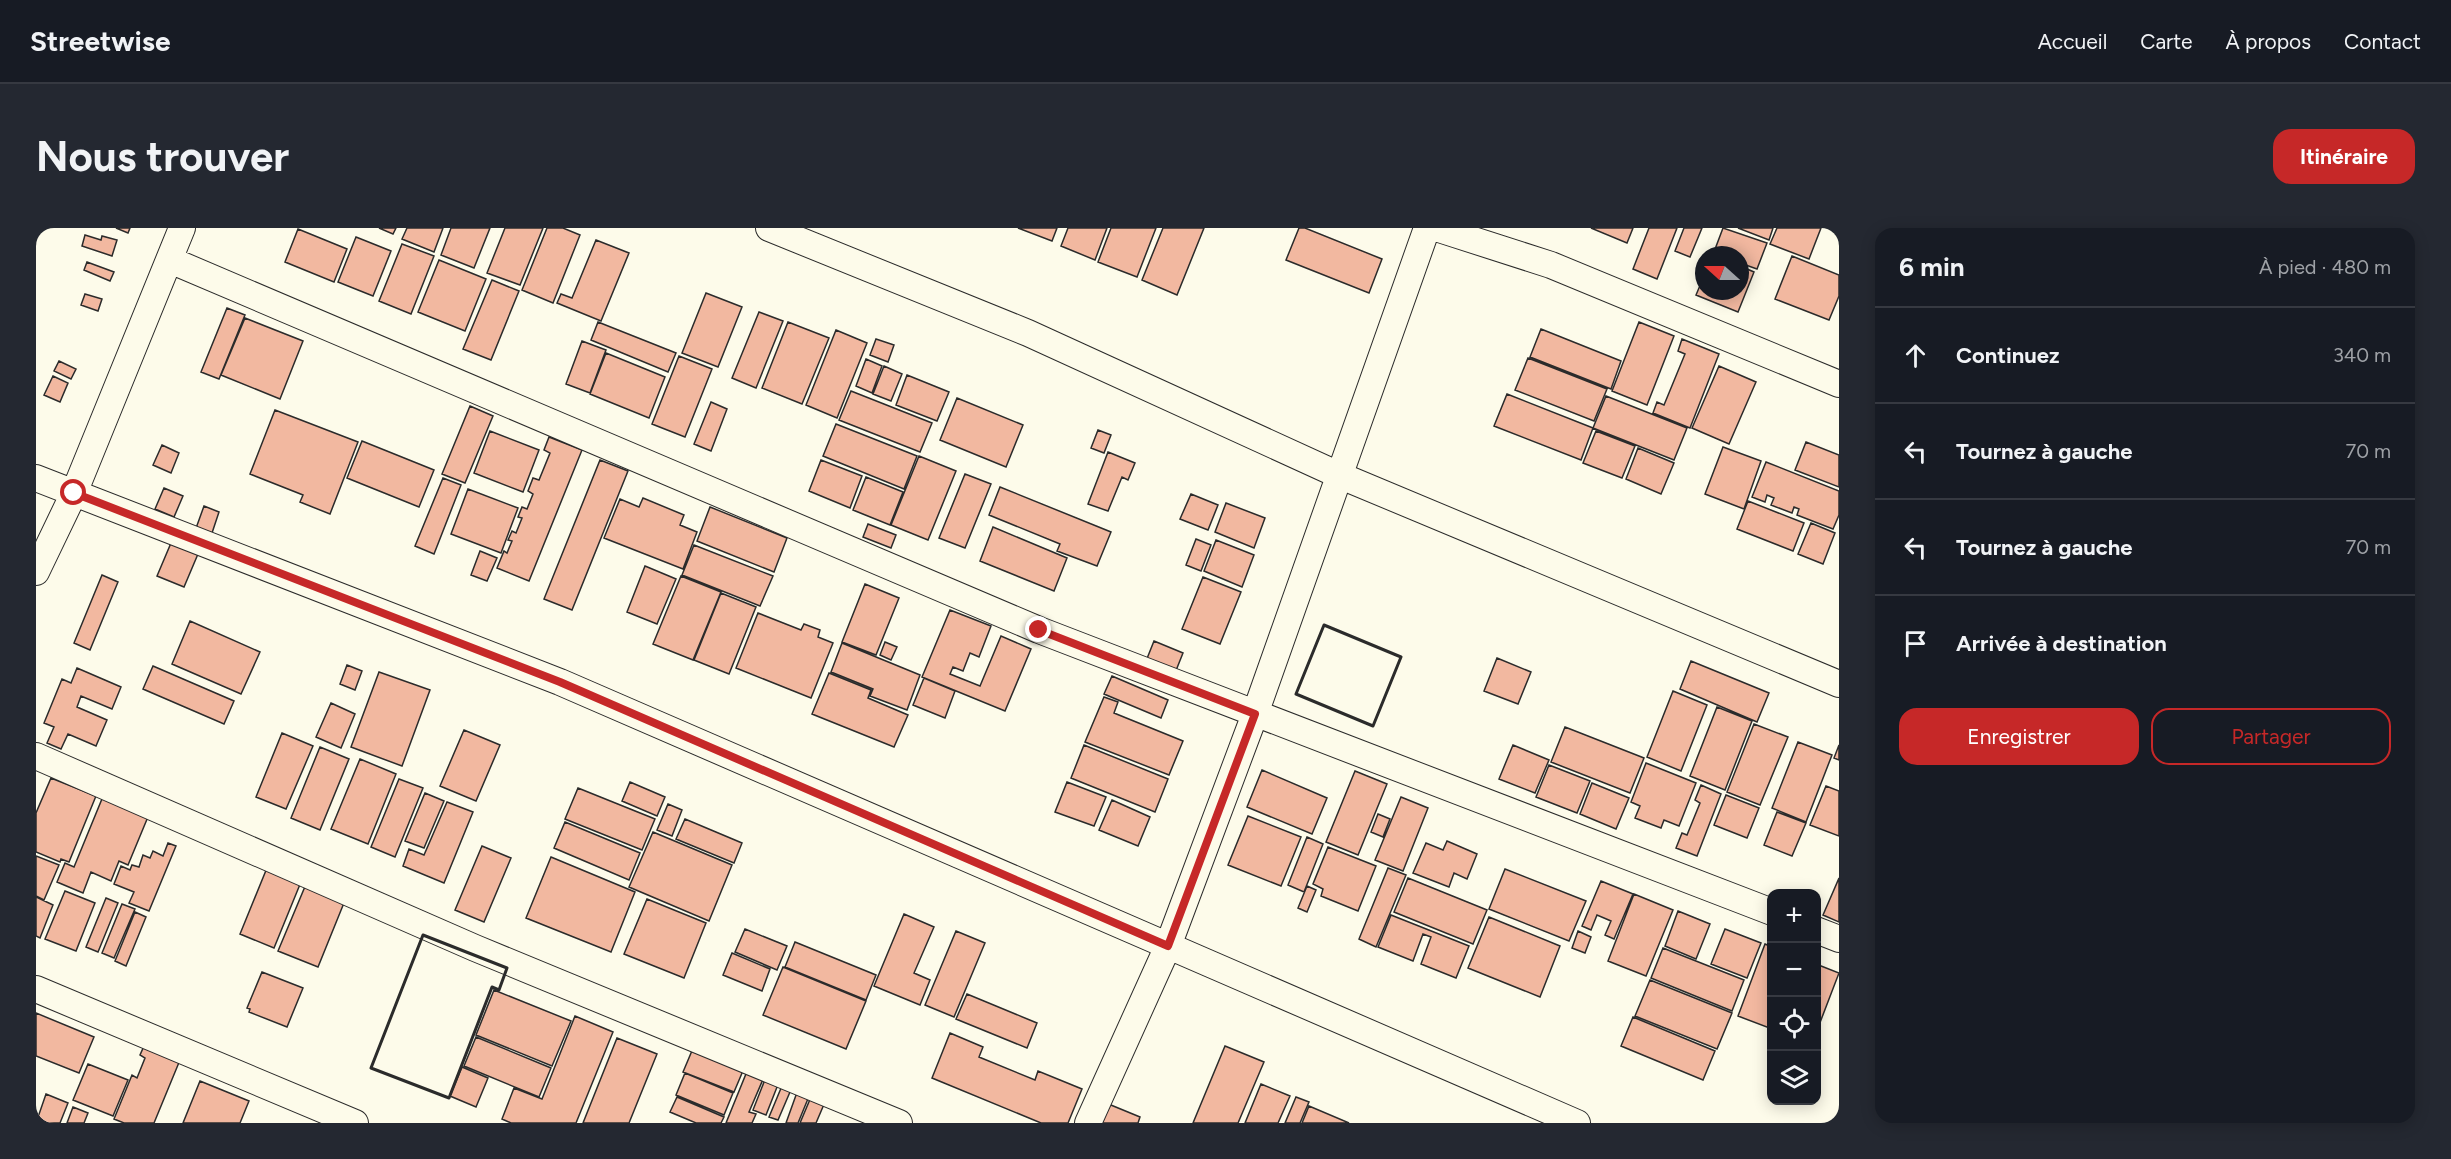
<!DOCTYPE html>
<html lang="fr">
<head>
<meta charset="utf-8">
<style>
	body { margin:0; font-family:Figtree,sans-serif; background:#242831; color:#f1f3f6 }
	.controls { position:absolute; right:18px; bottom:18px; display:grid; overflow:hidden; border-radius:12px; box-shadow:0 3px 15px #0003 }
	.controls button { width:54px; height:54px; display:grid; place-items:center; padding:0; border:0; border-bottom:2px solid #363941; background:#171b24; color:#f1f3f6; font:30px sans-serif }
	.compass { position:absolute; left:1659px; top:18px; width:54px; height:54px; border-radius:50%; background:#171b24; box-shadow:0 3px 15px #0003; rotate:291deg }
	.stop { position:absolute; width:18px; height:18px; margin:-14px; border:4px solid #c62828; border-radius:50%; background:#fff }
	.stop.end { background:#c62828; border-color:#fff; box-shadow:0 2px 6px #0008 }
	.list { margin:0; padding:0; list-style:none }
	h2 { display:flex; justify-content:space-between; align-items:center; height:78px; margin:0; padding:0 24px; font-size:26px }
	h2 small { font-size:20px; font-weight:400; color:#9ea1a6 }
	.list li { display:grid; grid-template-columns:39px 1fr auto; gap:18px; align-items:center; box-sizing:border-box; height:96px; padding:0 24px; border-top:2px solid #363941 }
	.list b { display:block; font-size:22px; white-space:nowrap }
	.list em { font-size:20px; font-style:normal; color:#9ea1a6 }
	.actions { display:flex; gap:12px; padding:18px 24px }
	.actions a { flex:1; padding:14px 0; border:2px solid #c62828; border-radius:18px; text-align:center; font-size:21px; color:#c62828 }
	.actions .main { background:#c62828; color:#fff }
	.icon { flex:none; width:33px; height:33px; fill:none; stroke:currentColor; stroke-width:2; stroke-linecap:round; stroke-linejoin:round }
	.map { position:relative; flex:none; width:1803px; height:895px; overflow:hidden; border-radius:18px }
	header { display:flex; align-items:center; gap:36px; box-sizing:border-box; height:84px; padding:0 30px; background:#171b24; border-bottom:2px solid #363941 }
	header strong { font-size:28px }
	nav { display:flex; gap:33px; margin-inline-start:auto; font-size:21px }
	.intro { display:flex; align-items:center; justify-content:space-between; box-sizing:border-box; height:144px; padding:0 36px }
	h1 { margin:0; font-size:42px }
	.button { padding:15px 27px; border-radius:18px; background:#c62828; color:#fff; font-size:21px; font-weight:700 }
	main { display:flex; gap:36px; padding:0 36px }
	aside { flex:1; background:#171b24; border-radius:18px; box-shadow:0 3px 15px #0003 }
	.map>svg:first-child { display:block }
</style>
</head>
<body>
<header>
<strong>Streetwise</strong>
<nav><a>Accueil</a><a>Carte</a><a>À propos</a><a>Contact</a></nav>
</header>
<div class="intro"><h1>Nous trouver</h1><a class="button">Itinéraire</a></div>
<main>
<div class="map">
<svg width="1803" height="895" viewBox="0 0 1803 895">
	<rect width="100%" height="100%" fill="#fdfbea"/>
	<!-- building -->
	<path fill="#f2b8a0" stroke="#2b2b2b" stroke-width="1.5" d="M 80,0 L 94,0 L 92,5 Z
		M 343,0 L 360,0 L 357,6 Z
		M 371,0 L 407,0 L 398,24 L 366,11 Z
		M 415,0 L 454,0 L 438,40 L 405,27 Z
		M 469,0 L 507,0 L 484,57 L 451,45 Z
		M 511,0 L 527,0 L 544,7 L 517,75 L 486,62 Z
		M 982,0 L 1021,0 L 1016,13 Z
		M 1032,0 L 1071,0 L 1059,32 L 1025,18 Z
		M 1075,0 L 1120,0 L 1101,49 L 1062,34 Z
		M 1127,0 L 1168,0 L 1141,67 L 1106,52 Z
		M 1263,0 L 1269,0 L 1346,31 L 1333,65 L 1250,32 Z
		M 1555,0 L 1597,0 L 1591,15 Z
		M 1613,0 L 1641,0 L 1621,51 L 1597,41 Z
		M 1648,0 L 1666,0 L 1654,29 L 1639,23 Z
		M 1687,0 L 1731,15 L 1721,41 L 1704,35 L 1704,27 L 1684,27 L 1678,24 Z
		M 1702,0 L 1737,0 L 1733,12 Z
		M 1741,0 L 1785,0 L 1773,31 L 1734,16 Z
		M 262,1 L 311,21 L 298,54 L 249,34 Z
		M 49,7 L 65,12 L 66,8 L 81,12 L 76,28 L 46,18 Z
		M 320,9 L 355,23 L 337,68 L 302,54 Z
		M 560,12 L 593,25 L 565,93 L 521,75 L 525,66 L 536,70 Z
		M 366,16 L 398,28 L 375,86 L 343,73 Z
		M 1756,28 L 1803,47 L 1803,68 L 1793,92 L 1739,71 Z
		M 403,32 L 450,51 L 429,103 L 382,84 Z
		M 51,34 L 78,44 L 74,53 L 48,42 Z
		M 1704,38 L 1718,44 L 1702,84 L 1660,67 L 1668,48 L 1668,63 L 1704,63 Z
		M 456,52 L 483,63 L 455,132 L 427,121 Z
		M 670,65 L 706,79 L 682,139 L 646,125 Z
		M 49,66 L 66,71 L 62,83 L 45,77 Z
		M 191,80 L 209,87 L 183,151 L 165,144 Z
		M 723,84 L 747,93 L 720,160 L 696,150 Z
		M 209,90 L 267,113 L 244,171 L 185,147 Z
		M 562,94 L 640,125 L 632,144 L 555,112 Z
		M 752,94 L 793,110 L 766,176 L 726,160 Z
		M 1603,94 L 1638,108 L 1611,177 L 1576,163 Z
		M 1505,101 L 1585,133 L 1575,161 L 1494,129 Z
		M 800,102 L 831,115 L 801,190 L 770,177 Z
		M 840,111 L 858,117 L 852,134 L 834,127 Z
		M 1646,111 L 1683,126 L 1654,200 L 1617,185 L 1621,174 L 1628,177 L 1649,126 L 1642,123 Z
		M 546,113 L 570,122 L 554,165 L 530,156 Z
		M 570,125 L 629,149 L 613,190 L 554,166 Z
		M 643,128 L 676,141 L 649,209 L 616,196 Z
		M 1492,130 L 1571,161 L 1558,193 L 1479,162 Z
		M 830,131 L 846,138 L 836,165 L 820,158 Z
		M 23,133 L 40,141 L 35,151 L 18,143 Z
		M 848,138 L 866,146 L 855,173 L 837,166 Z
		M 1683,138 L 1720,154 L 1693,216 L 1656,200 Z
		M 871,147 L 913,164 L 901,193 L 860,177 Z
		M 17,148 L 32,155 L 24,174 L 8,167 Z
		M 815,163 L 896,195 L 884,224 L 803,192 Z
		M 1471,166 L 1557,200 L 1545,232 L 1458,198 Z
		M 1570,168 L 1651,200 L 1638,232 L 1557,200 Z
		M 921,170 L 987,197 L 970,239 L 904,212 Z
		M 675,174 L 691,181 L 675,223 L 658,216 Z
		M 434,178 L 457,188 L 429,255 L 406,246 Z
		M 239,182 L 322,214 L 294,286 L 264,274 L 267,267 L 214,246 Z
		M 800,196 L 881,228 L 868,261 L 787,228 Z
		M 1062,202 L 1075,207 L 1068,225 L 1055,220 Z
		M 454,203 L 503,222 L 487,264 L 438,245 Z
		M 1560,203 L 1599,218 L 1586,250 L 1547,235 Z
		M 513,209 L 546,222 L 493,353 L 461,340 L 468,323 L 471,325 L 476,313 L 472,312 L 476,303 L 480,305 L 486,290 L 482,289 L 486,279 L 491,281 L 497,266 L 492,263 L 497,250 L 503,252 L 514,225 L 508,222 Z
		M 326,213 L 398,242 L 383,279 L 311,250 Z
		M 1770,214 L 1803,227 L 1803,259 L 1759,242 Z
		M 126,217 L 143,225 L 135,245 L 117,237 Z
		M 1687,219 L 1725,233 L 1708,281 L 1669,266 Z
		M 1602,220 L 1638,235 L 1625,266 L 1590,251 Z
		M 1072,224 L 1099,235 L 1092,252 L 1086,249 L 1072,283 L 1052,276 Z
		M 883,228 L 920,243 L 892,312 L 855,297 Z
		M 564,232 L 592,243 L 536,382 L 508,371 Z
		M 785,232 L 826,248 L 814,280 L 773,263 Z
		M 1730,234 L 1803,263 L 1803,287 L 1797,301 L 1761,287 L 1763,281 L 1758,279 L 1756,285 L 1735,277 L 1738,270 L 1731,267 L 1729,274 L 1716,269 Z
		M 929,246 L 955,256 L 929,320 L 903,310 Z
		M 830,249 L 867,264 L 854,297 L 817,282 Z
		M 407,250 L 425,257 L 398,326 L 379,318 Z
		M 964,259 L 1075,304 L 1061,338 L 1021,323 L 1024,316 L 953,287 Z
		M 128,260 L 147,268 L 138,289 L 119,281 Z
		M 432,261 L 482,280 L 465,325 L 415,306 Z
		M 1155,266 L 1182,277 L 1172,302 L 1144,291 Z
		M 607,270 L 648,287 L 644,297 L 661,304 L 647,341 L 568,310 L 584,271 L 603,279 Z
		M 1712,273 L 1768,295 L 1757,323 L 1701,301 Z
		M 1190,275 L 1229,290 L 1218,320 L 1179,304 Z
		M 168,278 L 183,284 L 175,308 L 159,303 Z
		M 674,279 L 751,310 L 738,344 L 661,313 Z
		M 1775,295 L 1799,305 L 1787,336 L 1762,326 Z
		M 832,296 L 860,307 L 855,320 L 827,309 Z
		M 957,299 L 1031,330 L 1018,363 L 944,333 Z
		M 1160,311 L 1175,317 L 1165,343 L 1150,337 Z
		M 1180,312 L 1218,327 L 1206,359 L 1168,343 Z
		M 135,315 L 162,326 L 148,359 L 121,348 Z
		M 658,317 L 737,348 L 724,378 L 646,347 Z
		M 444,323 L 461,330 L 451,353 L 435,347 Z
		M 609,338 L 640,351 L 621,396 L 591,384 Z
		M 66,347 L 82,354 L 54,422 L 38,415 Z
		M 645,348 L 685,364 L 657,432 L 617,416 Z
		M 1167,349 L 1205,364 L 1184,416 L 1146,401 Z
		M 829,356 L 863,370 L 840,427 L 806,414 Z
		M 685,365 L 720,379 L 693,446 L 658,432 Z
		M 914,382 L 955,398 L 943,429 L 934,425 L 927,443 L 917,439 L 914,446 L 944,458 L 965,408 L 995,421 L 969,483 L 886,449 Z
		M 722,385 L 765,402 L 768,396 L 784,402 L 782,409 L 797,415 L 775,470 L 700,440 Z
		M 154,393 L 224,424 L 205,466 L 136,436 Z
		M 1118,413 L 1147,425 L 1139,445 L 1110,433 Z
		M 849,414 L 861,419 L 855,432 L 844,427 Z
		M 806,415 L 884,447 L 871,482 L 834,468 L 837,461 L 795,444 Z
		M 1461,430 L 1495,444 L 1482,476 L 1448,463 Z
		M 1655,433 L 1733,465 L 1721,494 L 1644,461 Z
		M 311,437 L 326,443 L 319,462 L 304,456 Z
		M 117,438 L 198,473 L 188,496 L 107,461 Z
		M 41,440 L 85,459 L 76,481 L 45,468 L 41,479 L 71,492 L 60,518 L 32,506 L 25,521 L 11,515 L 18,499 L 8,495 L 26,451 L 35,455 Z
		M 343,444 L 394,462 L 366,538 L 315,519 Z
		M 793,445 L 835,462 L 832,470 L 872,487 L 858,519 L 776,486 Z
		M 1076,448 L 1132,472 L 1125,490 L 1068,466 Z
		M 888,450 L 919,463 L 909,490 L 877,477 Z
		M 1637,463 L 1671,477 L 1645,543 L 1611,529 Z
		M 1068,469 L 1082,474 L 1078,485 L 1147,513 L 1133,547 L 1049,514 Z
		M 295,475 L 319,486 L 305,520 L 280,509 Z
		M 1681,479 L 1716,493 L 1689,562 L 1654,548 Z
		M 1718,496 L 1752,509 L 1724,577 L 1691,564 Z
		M 1529,499 L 1608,530 L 1594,565 L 1515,534 Z
		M 428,502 L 464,517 L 440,573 L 404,558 Z
		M 246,505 L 277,518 L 250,581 L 220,569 Z
		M 1762,514 L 1796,527 L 1770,594 L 1736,580 Z
		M 1048,517 L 1132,551 L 1119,584 L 1035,550 Z
		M 1477,517 L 1513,532 L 1499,565 L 1463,551 Z
		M 1803,517 L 1803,532 L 1798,530 Z
		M 284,519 L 313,531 L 284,602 L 255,590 Z
		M 324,531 L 360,546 L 332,616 L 295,601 Z
		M 1610,535 L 1660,555 L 1643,598 L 1628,592 L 1625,600 L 1599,590 L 1604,578 L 1595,574 Z
		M 1513,537 L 1554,553 L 1541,585 L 1500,569 Z
		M 1226,542 L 1291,570 L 1276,606 L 1211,579 Z
		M 1319,543 L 1351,556 L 1322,627 L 1290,614 Z
		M 15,550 L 60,568 L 33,634 L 25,631 L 24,634 L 0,624 L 0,585 Z
		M 363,551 L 387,560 L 359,629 L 335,619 Z
		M 594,554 L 629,569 L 621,588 L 586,573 Z
		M 1031,554 L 1070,569 L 1058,598 L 1019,584 Z
		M 1556,555 L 1593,570 L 1580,601 L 1544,586 Z
		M 1665,557 L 1685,566 L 1661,628 L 1640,620 L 1646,605 L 1651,607 L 1664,575 L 1659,572 Z
		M 1790,558 L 1803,563 L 1803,608 L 1774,597 Z
		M 542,560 L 619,591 L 606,622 L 529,591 Z
		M 389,565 L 408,573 L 388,620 L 369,613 Z
		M 68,566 L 114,584 L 92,637 L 83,633 L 75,653 L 55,644 L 47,665 L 21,654 L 29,635 L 38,639 Z
		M 1690,567 L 1723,580 L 1711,610 L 1678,597 Z
		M 1365,569 L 1392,580 L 1367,643 L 1339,632 Z
		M 1076,572 L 1114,589 L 1102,618 L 1063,602 Z
		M 411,574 L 437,584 L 408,655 L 367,638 L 373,621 L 388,627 Z
		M 632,576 L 646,582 L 636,608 L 621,602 Z
		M 1741,584 L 1770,595 L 1756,628 L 1728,617 Z
		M 1342,586 L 1354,591 L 1347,609 L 1335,604 Z
		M 1212,588 L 1265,609 L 1245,658 L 1192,637 Z
		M 649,591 L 706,615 L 698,635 L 640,611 Z
		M 529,594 L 604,625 L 593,652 L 518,620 Z
		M 617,604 L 696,637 L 673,693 L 593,659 Z
		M 1271,609 L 1287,616 L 1268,664 L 1252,657 Z
		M 1411,613 L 1441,626 L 1431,651 L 1418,645 L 1413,659 L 1377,645 L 1390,615 L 1407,622 Z
		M 132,615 L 140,618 L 113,683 L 93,675 L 98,664 L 78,656 L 85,638 L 94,642 L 96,637 L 103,639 L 107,627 L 114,630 L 117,623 L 127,628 Z
		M 446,618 L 475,630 L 448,694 L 419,682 Z
		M 1292,619 L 1340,638 L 1322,683 L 1285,668 L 1287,661 L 1277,656 Z
		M 0,628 L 23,637 L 8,672 L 0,668 Z
		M 515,629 L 599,664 L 575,724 L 490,690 Z
		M 233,635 L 267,649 L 238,720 L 204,706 Z
		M 1352,640 L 1370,647 L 1340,719 L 1323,711 Z
		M 1469,641 L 1550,673 L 1533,713 L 1453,681 Z
		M 273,649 L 312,665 L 282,739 L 242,723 Z
		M 1372,650 L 1451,682 L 1437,716 L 1358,684 Z
		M 1803,650 L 1803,694 L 1787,687 Z
		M 1565,653 L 1597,666 L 1578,711 L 1569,707 L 1575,693 L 1561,687 L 1555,702 L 1546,698 Z
		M 1271,658 L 1280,662 L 1271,684 L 1262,680 Z
		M 29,663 L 59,675 L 40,723 L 9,711 Z
		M 1598,666 L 1637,682 L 1610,748 L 1572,733 Z
		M 0,669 L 17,677 L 4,710 L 0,708 Z
		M 70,670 L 82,675 L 62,724 L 50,719 Z
		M 611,671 L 670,695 L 648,750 L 588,726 Z
		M 86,676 L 99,681 L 78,730 L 66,725 Z
		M 1642,683 L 1674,696 L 1660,731 L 1629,718 Z
		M 99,684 L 110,689 L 90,738 L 79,733 Z
		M 868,686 L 898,699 L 878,745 L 894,752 L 884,777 L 838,758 Z
		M 1355,687 L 1433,718 L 1420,750 L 1385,736 L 1395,709 L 1387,706 L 1377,733 L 1342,719 Z
		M 1453,689 L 1524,718 L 1504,769 L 1432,740 Z
		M 709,701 L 751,718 L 741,742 L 699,724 Z
		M 1689,701 L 1725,715 L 1711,750 L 1675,736 Z
		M 920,703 L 949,715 L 918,789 L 889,777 Z
		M 1542,703 L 1555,709 L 1549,725 L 1536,720 Z
		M 759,714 L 840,747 L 830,772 L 749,739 Z
		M 1729,716 L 1736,719 L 1736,801 L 1702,788 Z
		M 1627,720 L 1708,752 L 1696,783 L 1615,750 Z
		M 696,725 L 734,741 L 726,763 L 687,747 Z
		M 1780,736 L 1803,745 L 1780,805 Z
		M 747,739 L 830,773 L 810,821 L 727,787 Z
		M 226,744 L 267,760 L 251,799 L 213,784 L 214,781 L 211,780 Z
		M 1614,752 L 1696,785 L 1681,821 L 1599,788 Z
		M 458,762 L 535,793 L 516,838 L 440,807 Z
		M 931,766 L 1001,795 L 991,820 L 920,791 Z
		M 0,785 L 58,809 L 43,845 L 0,828 Z
		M 539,788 L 577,804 L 540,895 L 475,895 L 466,891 L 478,860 L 506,871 Z
		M 1597,789 L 1679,823 L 1667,852 L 1585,818 Z
		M 914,805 L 947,819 L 943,829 L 999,852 L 1002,843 L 1046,861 L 1032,895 L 1005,895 L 896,850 Z
		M 440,809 L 515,840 L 503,869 L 428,838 Z
		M 581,810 L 621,826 L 593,895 L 547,895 Z
		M 108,818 L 144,832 L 118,895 L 88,895 L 78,891 L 96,847 L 101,850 L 109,830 L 104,827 Z
		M 658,818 L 709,838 L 698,864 L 647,844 Z
		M 1189,818 L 1228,834 L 1202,895 L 1157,895 Z
		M 52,836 L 92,852 L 77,888 L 37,872 Z
		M 714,836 L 731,842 L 713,884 L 720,886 L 716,895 L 690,895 Z
		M 426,839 L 452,850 L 440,879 L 414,868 Z
		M 649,845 L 697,865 L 688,887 L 640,867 Z
		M 730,849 L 743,854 L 730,887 L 717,882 Z
		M 164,853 L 213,873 L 204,895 L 147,895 Z
		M 748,853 L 757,857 L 742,892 L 733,889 Z
		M 764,856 L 776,861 L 762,895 L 750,895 Z
		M 1225,856 L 1254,868 L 1242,895 L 1209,895 Z
		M 10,866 L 32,875 L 24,895 L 0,895 Z
		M 641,869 L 688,889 L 685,895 L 660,895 L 634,884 Z
		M 775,869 L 789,874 L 780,895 L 764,895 Z
		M 1260,869 L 1273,874 L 1264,895 L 1249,895 Z
		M 1070,875 L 1104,889 L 1102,895 L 1062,895 Z
		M 1273,878 L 1313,895 L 1266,895 Z
		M 37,879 L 52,885 L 48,895 L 31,895 Z"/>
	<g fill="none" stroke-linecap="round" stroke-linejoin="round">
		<!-- minor casing -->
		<g stroke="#2b2b2b" stroke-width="28">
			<path id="minor" d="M 733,0 L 992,105 L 1305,248 L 1803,456
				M 1400,0 L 1515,37 L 1803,156
				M 134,32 L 1003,402 L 1736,684
				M 0,250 L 524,454 L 1541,895
				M 0,344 L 38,265 L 146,0
				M 0,528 L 439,720 L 863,895
				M 1780,702 L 1803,711
				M 0,761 L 319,895
				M 1052,895 L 1132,718 L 1219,486 L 1391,0"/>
		</g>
		<!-- minor -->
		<use href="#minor" stroke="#fdfbea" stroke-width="26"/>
		<!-- wall -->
		<path stroke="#2b2b2b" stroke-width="3" d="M 1288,397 L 1365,429 L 1337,498 L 1260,466 Z
			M 387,707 L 471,740 L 463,762 L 456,759 L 413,870 L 335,840 Z"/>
	</g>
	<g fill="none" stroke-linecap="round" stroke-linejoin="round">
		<!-- route -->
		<path stroke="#c62828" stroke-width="8" d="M 38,265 L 524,454 L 1132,718 L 1219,486 L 1003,402"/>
	</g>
</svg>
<div class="controls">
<button>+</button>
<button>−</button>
<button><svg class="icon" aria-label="locate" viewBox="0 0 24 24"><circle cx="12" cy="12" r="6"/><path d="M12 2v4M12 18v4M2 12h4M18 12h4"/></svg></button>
<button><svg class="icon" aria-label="layers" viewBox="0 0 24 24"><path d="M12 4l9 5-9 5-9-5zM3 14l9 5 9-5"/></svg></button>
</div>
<svg class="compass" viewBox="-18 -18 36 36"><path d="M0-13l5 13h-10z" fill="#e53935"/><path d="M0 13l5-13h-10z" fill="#9ea1a6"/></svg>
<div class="stop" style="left:38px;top:265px"></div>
<div class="stop end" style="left:1003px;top:402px"></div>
</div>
<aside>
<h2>6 min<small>À pied · 480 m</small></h2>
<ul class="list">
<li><svg class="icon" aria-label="ahead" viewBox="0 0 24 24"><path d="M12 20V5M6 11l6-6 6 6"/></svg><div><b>Continuez</b></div><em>340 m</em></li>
<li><svg class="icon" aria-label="left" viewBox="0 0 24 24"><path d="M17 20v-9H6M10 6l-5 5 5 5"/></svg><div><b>Tournez à gauche</b></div><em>70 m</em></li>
<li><svg class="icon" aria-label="left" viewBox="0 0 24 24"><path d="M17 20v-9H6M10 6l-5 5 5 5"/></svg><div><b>Tournez à gauche</b></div><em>70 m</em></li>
<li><svg class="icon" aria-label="arrive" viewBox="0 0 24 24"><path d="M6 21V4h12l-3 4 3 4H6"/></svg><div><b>Arrivée à destination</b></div></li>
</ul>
<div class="actions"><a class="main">Enregistrer</a><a>Partager</a></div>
</aside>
</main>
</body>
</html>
